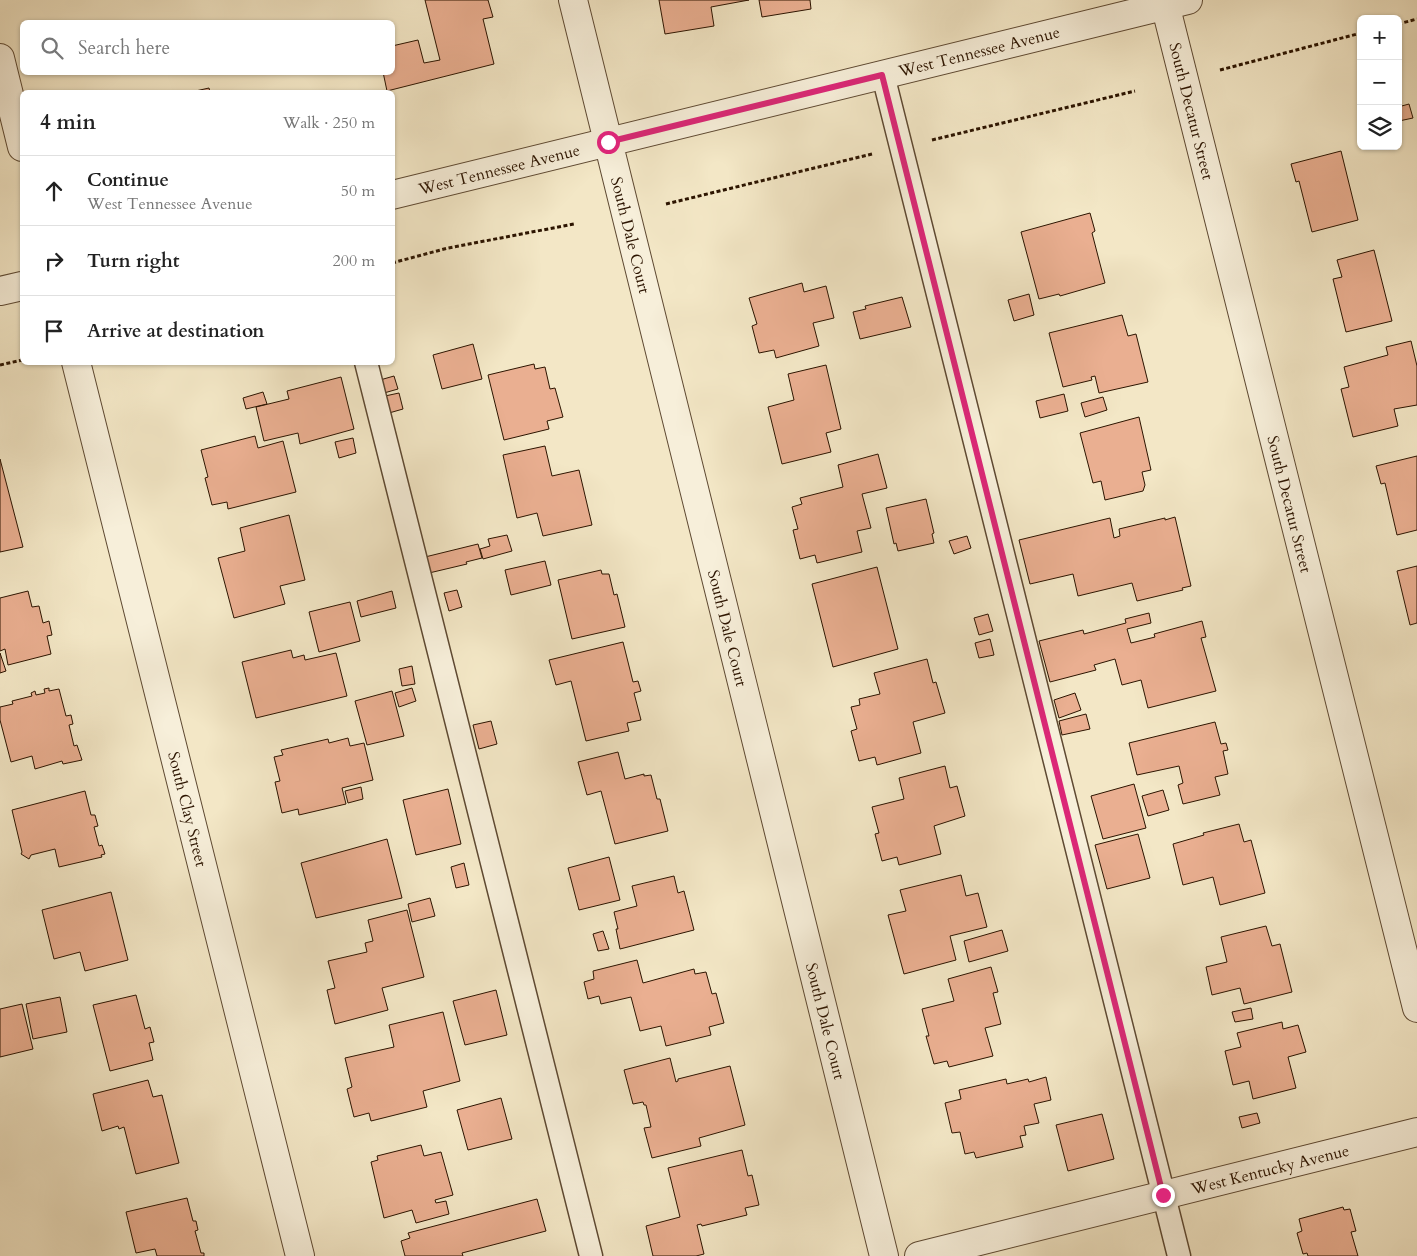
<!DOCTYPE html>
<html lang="en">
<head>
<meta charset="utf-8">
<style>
	body { margin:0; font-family:Cardo,serif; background:#f6f6f6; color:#222 }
	.controls { position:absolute; right:15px; top:15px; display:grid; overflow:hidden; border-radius:8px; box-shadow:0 1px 4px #0004 }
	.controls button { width:45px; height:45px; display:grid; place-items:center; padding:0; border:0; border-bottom:1px solid #e0e0e0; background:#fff; color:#222; font:25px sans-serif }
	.stop { position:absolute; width:15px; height:15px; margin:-11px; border:4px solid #db2777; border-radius:50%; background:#fff }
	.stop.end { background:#db2777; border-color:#fff; box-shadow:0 1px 5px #0008 }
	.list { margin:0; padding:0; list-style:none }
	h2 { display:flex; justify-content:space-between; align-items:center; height:65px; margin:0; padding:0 20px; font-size:21px }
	h2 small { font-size:16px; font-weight:400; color:#767676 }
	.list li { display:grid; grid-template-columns:32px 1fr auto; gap:15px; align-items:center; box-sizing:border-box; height:70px; padding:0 20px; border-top:1px solid #e0e0e0 }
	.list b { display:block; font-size:19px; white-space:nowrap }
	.list p { margin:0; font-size:16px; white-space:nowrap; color:#767676 }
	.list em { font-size:16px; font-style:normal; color:#767676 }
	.icon { flex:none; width:28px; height:28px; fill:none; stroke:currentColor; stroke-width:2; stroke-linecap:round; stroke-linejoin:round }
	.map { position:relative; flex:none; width:1417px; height:1256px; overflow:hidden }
	.search { position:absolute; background:#fff; box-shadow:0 1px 4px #0004; left:20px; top:20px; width:375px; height:55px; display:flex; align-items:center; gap:12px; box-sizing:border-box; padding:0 18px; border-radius:8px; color:#767676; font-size:19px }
	.panel { position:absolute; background:#fff; box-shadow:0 1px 4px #0004; left:20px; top:90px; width:375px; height:275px; border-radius:8px }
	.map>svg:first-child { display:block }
</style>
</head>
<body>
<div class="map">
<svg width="1417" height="1256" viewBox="0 0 1417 1256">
	<rect width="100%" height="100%" fill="#f3e7c6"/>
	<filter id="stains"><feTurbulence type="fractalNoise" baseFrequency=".004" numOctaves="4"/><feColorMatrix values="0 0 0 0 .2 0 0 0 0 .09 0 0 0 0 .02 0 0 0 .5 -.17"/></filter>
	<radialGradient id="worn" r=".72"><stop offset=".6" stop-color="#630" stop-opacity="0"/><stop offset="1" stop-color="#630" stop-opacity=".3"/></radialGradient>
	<!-- building -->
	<path fill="#eaaf91" stroke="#2c1400" d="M 425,0 L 488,0 L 493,17 L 483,19 L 494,64 L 387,91 L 383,72 L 392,72 L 392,46 L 418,40 L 424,63 L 440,60 Z
		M 659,0 L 749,0 L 711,7 L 714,26 L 665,34 Z
		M 759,0 L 810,0 L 811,9 L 762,17 Z
		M 209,88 L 210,92 L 191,92 Z
		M 1409,104 L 1413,118 L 1399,121 L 1398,107 Z
		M 1341,151 L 1358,220 L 1312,232 L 1299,181 L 1296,182 L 1291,164 Z
		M 1090,213 L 1095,231 L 1092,233 L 1105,283 L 1060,296 L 1059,294 L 1039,299 L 1021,232 Z
		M 1374,250 L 1392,321 L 1346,332 L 1333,279 L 1342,277 L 1337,260 Z
		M 802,283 L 804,292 L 826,286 L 834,318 L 813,323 L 819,346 L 776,358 L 774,350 L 759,353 L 752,326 L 757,324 L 749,298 Z
		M 1029,294 L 1034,315 L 1014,321 L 1008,300 Z
		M 902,297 L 911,327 L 860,339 L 853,312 L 866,309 L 865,306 Z
		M 1122,315 L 1128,336 L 1136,334 L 1148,382 L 1099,393 L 1095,376 L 1091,377 L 1092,380 L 1063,387 L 1049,333 Z
		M 1411,341 L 1417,366 L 1417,405 L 1394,409 L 1398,426 L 1353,437 L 1341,389 L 1349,387 L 1344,367 L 1388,355 L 1386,347 Z
		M 473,344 L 482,379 L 442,389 L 433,355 Z
		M 534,364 L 535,369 L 545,367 L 550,389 L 555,388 L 563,417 L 547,421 L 549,429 L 504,440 L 488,375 Z
		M 826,365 L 841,429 L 826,433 L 831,452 L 782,464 L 768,407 L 794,400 L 788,374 Z
		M 394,376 L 398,389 L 384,393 L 380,380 Z
		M 341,377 L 354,429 L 300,444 L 298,433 L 264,441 L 256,407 L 289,399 L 287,391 Z
		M 263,392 L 267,404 L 246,409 L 243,398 Z
		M 399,393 L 403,409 L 389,413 L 385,396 Z
		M 1064,394 L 1068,411 L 1040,418 L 1036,401 Z
		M 1103,397 L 1107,410 L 1085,417 L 1081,403 Z
		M 1139,417 L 1151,470 L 1142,472 L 1145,485 L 1143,491 L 1105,500 L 1101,481 L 1093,483 L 1080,433 Z
		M 255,436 L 258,448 L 283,441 L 296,492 L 228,509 L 227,502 L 212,505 L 205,478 L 208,477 L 201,450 Z
		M 353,438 L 356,453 L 339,458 L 335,442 Z
		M 545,446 L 552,476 L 579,470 L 592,525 L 543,536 L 537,513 L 517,518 L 503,455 Z
		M 878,454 L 887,488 L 862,494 L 871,528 L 857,531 L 862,552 L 817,563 L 815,555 L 800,559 L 793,530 L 798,529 L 792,507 L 802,504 L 800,498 L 843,487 L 838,465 Z
		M 1417,456 L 1417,530 L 1397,535 L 1385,483 L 1381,484 L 1376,466 Z
		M 0,459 L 23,547 L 0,552 Z
		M 926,499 L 934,533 L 932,534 L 934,543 L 898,551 L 896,543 L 894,544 L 886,508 Z
		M 289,515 L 305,580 L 280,586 L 285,604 L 234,618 L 218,558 L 245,551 L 240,528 Z
		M 1175,517 L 1191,586 L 1182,588 L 1183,590 L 1137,601 L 1132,583 L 1078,596 L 1073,574 L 1030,584 L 1019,540 L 1110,518 L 1114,538 L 1120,536 L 1119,529 L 1165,518 L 1165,520 Z
		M 507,535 L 512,551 L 483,559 L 480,549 L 490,546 L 488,539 Z
		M 967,536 L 971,548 L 954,554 L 949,541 Z
		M 478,544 L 482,558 L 466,562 L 467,564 L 429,573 L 425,557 Z
		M 545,561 L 551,585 L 511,595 L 505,570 Z
		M 1417,566 L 1417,623 L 1410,625 L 1397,571 Z
		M 877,567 L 898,649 L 833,667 L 812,584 Z
		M 601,570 L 602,574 L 609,574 L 614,595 L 617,594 L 625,627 L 572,639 L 558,580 Z
		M 457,590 L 462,607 L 449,611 L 444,593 Z
		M 28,591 L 32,607 L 39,606 L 43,623 L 49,621 L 52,635 L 47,636 L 51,654 L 8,665 L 5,649 L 0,651 L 0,598 Z
		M 392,591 L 396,608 L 361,617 L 357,601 Z
		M 350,602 L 360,641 L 319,652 L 309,612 Z
		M 1149,613 L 1151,623 L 1127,629 L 1131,643 L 1155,637 L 1154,634 L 1202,621 L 1206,637 L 1201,638 L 1216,691 L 1148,708 L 1141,680 L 1122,685 L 1115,659 L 1094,665 L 1096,670 L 1050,682 L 1039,641 L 1083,630 L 1084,634 L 1126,623 L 1125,619 Z
		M 988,614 L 993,631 L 979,635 L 974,618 Z
		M 990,639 L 994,655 L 979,658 L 975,643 Z
		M 623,642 L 633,682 L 638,681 L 641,691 L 634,693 L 641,720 L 627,723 L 629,731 L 586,741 L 571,681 L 556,685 L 549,660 Z
		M 291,650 L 293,658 L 304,655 L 305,660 L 336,653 L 347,696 L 256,718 L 242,662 Z
		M 0,653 L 6,671 L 0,673 Z
		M 927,659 L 933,683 L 936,682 L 945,713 L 913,722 L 921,753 L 877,765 L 875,757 L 859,761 L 851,731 L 857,729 L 851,707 L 860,705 L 859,699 L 880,694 L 874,673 Z
		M 412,666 L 415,684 L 402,686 L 399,669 Z
		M 49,688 L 49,691 L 59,689 L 66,716 L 71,715 L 73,724 L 69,725 L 74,746 L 77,745 L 82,760 L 63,764 L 62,761 L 35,769 L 32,756 L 11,762 L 0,720 L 0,707 L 13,704 L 12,701 L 32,696 L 31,693 L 35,691 L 36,695 L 45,693 L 44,689 Z
		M 412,688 L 416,701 L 399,707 L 395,693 Z
		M 392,691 L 404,736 L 367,745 L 355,701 Z
		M 1075,693 L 1081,710 L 1059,718 L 1054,700 Z
		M 1086,714 L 1090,729 L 1062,735 L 1059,721 Z
		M 491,721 L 497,744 L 479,749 L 473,725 Z
		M 1215,722 L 1221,744 L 1226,743 L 1228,750 L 1223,751 L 1228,774 L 1215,777 L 1220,795 L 1183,804 L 1178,785 L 1183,783 L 1179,766 L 1137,775 L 1129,743 Z
		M 348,738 L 350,746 L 364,743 L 373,780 L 342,788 L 346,804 L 299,815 L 298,809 L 282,813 L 275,782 L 280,781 L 274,757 L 283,755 L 281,750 L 328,739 L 329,743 Z
		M 618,752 L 625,779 L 644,774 L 644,776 L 651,775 L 657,799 L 660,799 L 668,831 L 615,844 L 601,791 L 587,795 L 578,762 Z
		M 945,766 L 950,788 L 957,786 L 965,816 L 934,826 L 941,854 L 899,865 L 897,857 L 882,861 L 875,834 L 879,833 L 872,807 L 904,799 L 899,778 Z
		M 1134,784 L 1146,828 L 1103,839 L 1091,796 Z
		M 361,787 L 363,799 L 348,803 L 345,791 Z
		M 448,789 L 461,844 L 416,855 L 403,800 Z
		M 1163,790 L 1169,810 L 1148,816 L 1142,796 Z
		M 85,791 L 91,815 L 95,815 L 98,826 L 94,827 L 99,846 L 102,845 L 105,854 L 101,855 L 102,857 L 59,867 L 55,849 L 31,855 L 29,859 L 21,854 L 22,852 L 12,810 Z
		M 1239,824 L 1244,842 L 1251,840 L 1265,893 L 1220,905 L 1213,877 L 1183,885 L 1173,844 L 1204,835 L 1203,833 Z
		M 1138,834 L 1150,878 L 1107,889 L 1095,845 Z
		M 387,839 L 402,898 L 316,918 L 301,863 Z
		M 609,857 L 620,900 L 579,910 L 568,868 Z
		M 464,863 L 469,885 L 456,888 L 451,867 Z
		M 961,875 L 966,896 L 978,893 L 987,927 L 950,936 L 956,960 L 904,974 L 888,915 L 906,911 L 900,890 Z
		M 674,876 L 678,893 L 684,891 L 694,930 L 620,949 L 616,929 L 618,929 L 614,912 L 637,906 L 632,886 Z
		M 111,892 L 128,960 L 85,971 L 80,952 L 54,959 L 42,910 Z
		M 430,898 L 435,916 L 412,922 L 408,904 Z
		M 407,910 L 424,977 L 382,988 L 388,1010 L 335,1024 L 327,990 L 335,988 L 328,961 L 367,952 L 365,943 L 373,941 L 368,920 Z
		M 1266,926 L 1272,946 L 1280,944 L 1292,992 L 1244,1004 L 1240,988 L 1212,995 L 1206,967 L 1227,962 L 1221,937 Z
		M 1002,930 L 1008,951 L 969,962 L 964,941 Z
		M 603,931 L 609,949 L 598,951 L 593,934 Z
		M 637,960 L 643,983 L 694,969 L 695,974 L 706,972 L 712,994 L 716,993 L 724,1023 L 709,1027 L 711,1035 L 666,1046 L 661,1026 L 640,1031 L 631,997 L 601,1004 L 599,996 L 588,999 L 584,982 L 594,979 L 593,971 Z
		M 991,967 L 998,992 L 993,993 L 1001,1024 L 985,1028 L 993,1056 L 949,1067 L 947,1061 L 934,1064 L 926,1036 L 929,1036 L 922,1009 L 954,1001 L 948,979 Z
		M 496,990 L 507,1035 L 465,1045 L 453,1001 Z
		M 136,995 L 145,1029 L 150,1027 L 154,1042 L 149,1043 L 153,1060 L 110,1071 L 93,1005 Z
		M 60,997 L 67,1032 L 33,1039 L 26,1004 Z
		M 22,1004 L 33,1049 L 0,1057 L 0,1009 Z
		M 1251,1008 L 1253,1019 L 1235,1022 L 1232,1012 Z
		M 443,1012 L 460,1081 L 423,1091 L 427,1107 L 371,1121 L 369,1113 L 354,1117 L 347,1089 L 352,1087 L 345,1058 L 394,1047 L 389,1025 Z
		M 1282,1022 L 1283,1029 L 1298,1025 L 1306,1052 L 1288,1057 L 1296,1088 L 1253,1099 L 1249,1081 L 1233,1085 L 1225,1051 L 1241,1047 L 1237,1033 Z
		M 670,1058 L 676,1082 L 678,1081 L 678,1079 L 730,1066 L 745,1125 L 699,1138 L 701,1146 L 652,1158 L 644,1128 L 651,1127 L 646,1105 L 644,1105 L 643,1102 L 633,1104 L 624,1070 Z
		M 1046,1077 L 1051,1100 L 1034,1104 L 1039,1123 L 1024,1126 L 1026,1135 L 1020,1136 L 1023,1147 L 976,1158 L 974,1152 L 965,1154 L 960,1132 L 952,1133 L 945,1103 L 961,1099 L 959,1090 L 1006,1079 L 1007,1084 L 1028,1079 L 1029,1082 Z
		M 148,1080 L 153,1097 L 162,1095 L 179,1163 L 136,1174 L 124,1127 L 119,1129 L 118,1126 L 102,1131 L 93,1094 Z
		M 501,1098 L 512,1139 L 468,1150 L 457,1110 Z
		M 1257,1113 L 1260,1123 L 1242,1128 L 1239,1117 Z
		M 1102,1114 L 1114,1159 L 1068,1171 L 1056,1125 Z
		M 421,1145 L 424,1156 L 441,1152 L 453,1195 L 435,1200 L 436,1203 L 446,1201 L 449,1214 L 416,1223 L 412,1210 L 384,1218 L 371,1162 L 378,1160 L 377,1156 Z
		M 742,1150 L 748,1176 L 752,1175 L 759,1205 L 745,1208 L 747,1215 L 702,1226 L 701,1224 L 697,1225 L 704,1254 L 696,1256 L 653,1256 L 646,1226 L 680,1217 L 668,1168 Z
		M 187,1198 L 193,1221 L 196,1221 L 198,1230 L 195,1231 L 201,1253 L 204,1253 L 204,1256 L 157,1256 L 155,1249 L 136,1253 L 126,1212 Z
		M 537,1199 L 546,1231 L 462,1253 L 463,1256 L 405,1256 L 401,1241 L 410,1238 L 408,1233 Z
		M 1343,1207 L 1344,1210 L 1350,1209 L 1356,1231 L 1351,1232 L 1358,1256 L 1308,1256 L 1307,1253 L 1303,1254 L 1297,1233 L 1302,1231 L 1299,1219 Z"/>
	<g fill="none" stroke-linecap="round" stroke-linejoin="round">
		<!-- service casing -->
		<g stroke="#5e4932" stroke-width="25">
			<path id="service" d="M 883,75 L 1179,1256
				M 366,362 L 591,1256"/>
		</g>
		<!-- minor casing -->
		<g stroke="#5e4932" stroke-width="30">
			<path id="minor" d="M 573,0 L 884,1256
				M 1164,0 L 1417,1008
				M 0,58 L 22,147
				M 392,195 L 1188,0
				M 0,291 L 22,286
				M 76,362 L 300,1256"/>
		</g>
		<!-- tertiary casing -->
		<g stroke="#5e4932" stroke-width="30">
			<path id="tertiary" d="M 919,1256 L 1417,1132"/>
		</g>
		<!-- path -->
		<path stroke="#2c1400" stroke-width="3" stroke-dasharray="4 2.5" stroke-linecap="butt" d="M 1398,24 L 1417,19
			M 1220,70 L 1361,33
			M 932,140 L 1135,91
			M 666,204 L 872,154
			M 392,263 L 448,248 L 574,224
			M 0,365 L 22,360"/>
		<!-- service -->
		<use href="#service" stroke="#f7efda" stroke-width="22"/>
		<!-- minor -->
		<use href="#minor" stroke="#f7efda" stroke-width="28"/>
		<!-- tertiary -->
		<use href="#tertiary" stroke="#f7efda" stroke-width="28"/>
	</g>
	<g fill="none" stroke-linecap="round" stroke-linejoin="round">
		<!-- route -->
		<path stroke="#db2777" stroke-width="6" d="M 608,142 L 882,75 L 1163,1195"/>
	</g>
	<g text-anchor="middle" stroke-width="5" stroke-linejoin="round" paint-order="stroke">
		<!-- street labels -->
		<g font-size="16" fill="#2c1400" stroke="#f7efda">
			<text transform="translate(979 51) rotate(-14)" y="6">West Tennessee Avenue</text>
			<text transform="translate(1192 111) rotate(76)" y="6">South Decatur Street</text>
			<text transform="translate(499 169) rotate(-14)" y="6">West Tennessee Avenue</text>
			<text transform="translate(631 235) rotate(76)" y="6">South Dale Court</text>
			<text transform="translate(1290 504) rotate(76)" y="6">South Decatur Street</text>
			<text transform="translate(728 628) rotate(76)" y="6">South Dale Court</text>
			<text transform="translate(188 809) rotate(76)" y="6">South Clay Street</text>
			<text transform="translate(826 1021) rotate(76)" y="6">South Dale Court</text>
			<text transform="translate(1270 1169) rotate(-14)" y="6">West Kentucky Avenue</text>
		</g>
	</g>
	<rect width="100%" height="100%" filter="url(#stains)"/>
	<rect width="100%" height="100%" fill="url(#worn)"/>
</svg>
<div class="controls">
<button>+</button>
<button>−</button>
<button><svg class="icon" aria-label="layers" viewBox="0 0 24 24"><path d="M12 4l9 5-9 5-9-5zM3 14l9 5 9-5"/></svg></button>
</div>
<div class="stop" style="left:608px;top:142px"></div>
<div class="stop end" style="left:1163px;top:1195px"></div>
<div class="search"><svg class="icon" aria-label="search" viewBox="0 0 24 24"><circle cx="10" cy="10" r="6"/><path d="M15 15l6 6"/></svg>Search here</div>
<section class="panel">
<h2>4 min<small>Walk · 250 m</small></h2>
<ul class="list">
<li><svg class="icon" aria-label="ahead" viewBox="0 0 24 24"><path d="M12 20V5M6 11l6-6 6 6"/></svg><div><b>Continue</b><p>West Tennessee Avenue</p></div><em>50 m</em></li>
<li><svg class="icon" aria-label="right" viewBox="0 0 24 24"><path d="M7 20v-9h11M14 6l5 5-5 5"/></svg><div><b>Turn right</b></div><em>200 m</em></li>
<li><svg class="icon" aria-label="arrive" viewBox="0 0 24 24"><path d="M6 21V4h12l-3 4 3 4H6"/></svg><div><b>Arrive at destination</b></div></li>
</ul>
</section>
</div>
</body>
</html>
